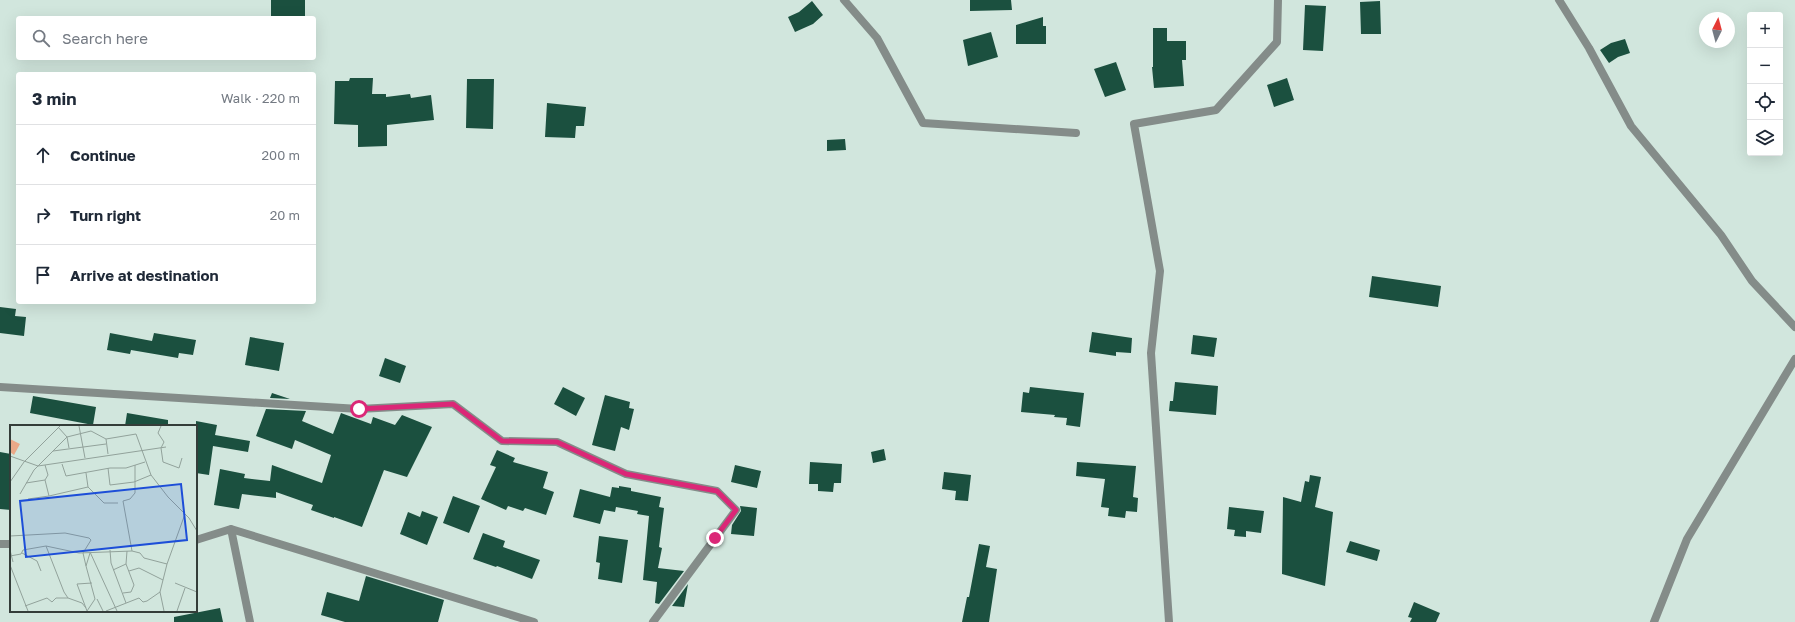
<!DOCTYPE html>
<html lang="en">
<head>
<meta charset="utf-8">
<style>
	body { margin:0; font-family:"Golos Text",sans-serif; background:#f2f2f3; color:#1f2937 }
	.controls { position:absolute; right:12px; top:12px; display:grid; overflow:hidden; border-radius:4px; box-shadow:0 4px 16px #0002 }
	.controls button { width:36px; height:36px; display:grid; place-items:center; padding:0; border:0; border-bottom:1px solid #e0e1e3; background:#fff; color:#1f2937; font:20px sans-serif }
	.compass { position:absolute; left:1699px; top:12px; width:36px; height:36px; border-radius:50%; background:#fff; box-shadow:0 4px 16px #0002; rotate:6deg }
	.stop { position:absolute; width:12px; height:12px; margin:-9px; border:3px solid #db2777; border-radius:50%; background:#fff }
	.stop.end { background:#db2777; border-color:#fff; box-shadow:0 1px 4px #0008 }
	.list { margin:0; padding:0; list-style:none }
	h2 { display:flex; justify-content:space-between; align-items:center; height:52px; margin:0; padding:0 16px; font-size:17px }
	h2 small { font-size:13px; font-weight:400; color:#747a83 }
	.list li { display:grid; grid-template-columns:26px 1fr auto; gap:12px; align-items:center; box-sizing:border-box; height:60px; padding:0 16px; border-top:1px solid #e0e1e3 }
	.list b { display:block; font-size:15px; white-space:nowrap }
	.list em { font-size:13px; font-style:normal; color:#747a83 }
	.icon { flex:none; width:22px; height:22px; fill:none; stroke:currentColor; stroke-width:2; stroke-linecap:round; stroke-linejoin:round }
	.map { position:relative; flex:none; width:1795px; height:622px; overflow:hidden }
	.search { position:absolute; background:#fff; box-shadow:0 4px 16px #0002; left:16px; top:16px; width:300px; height:44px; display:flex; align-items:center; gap:10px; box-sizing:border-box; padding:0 14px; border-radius:4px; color:#747a83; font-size:15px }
	.panel { position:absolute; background:#fff; box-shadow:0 4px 16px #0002; left:16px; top:72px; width:300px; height:232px; border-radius:4px }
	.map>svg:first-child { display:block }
</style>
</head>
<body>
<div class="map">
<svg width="1795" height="622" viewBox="0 0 1795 622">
	<rect width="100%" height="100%" fill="#d1e6dd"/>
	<!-- building -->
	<path fill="#1b503f" d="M 271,0 L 305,0 L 305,18 L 271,18 Z
		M 970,0 L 1011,0 L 1012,10 L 970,11 Z
		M 812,1 L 823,15 L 813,24 L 795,32 L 788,17 L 799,12 Z
		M 1380,1 L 1381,34 L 1361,34 L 1360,2 Z
		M 1305,5 L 1326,6 L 1323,51 L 1303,50 Z
		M 1043,17 L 1043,26 L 1046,26 L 1046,44 L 1016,44 L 1016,25 Z
		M 1153,28 L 1167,28 L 1167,41 L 1186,41 L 1186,60 L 1182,60 L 1184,86 L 1154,88 L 1152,67 L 1153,67 Z
		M 991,32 L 998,57 L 968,66 L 963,40 Z
		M 1625,39 L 1630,53 L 1618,57 L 1609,63 L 1600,50 L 1611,43 Z
		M 1116,62 L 1126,90 L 1105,97 L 1094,69 Z
		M 350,78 L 373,78 L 372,94 L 386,94 L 386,97 L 410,94 L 411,98 L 431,95 L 434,120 L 387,125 L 387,146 L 358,147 L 358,125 L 334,124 L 335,81 L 349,81 Z
		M 1287,78 L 1294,100 L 1274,107 L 1267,85 Z
		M 467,79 L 494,79 L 493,129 L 466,128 Z
		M 547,103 L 586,107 L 584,126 L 576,126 L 575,138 L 545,137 Z
		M 845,139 L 846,150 L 827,151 L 827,140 Z
		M 1372,276 L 1441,286 L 1438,307 L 1369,297 Z
		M 0,307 L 16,309 L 15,316 L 26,317 L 24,336 L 0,333 Z
		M 1092,332 L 1132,338 L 1131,353 L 1116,352 L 1116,356 L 1089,352 Z
		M 110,333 L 152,341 L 154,333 L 196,340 L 193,355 L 179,353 L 178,358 L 131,350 L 130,354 L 107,350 Z
		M 1193,335 L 1217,338 L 1214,357 L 1191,354 Z
		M 250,337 L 284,343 L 279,371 L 245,365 Z
		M 385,358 L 406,366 L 400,383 L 379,376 Z
		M 1175,382 L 1218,386 L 1216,415 L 1169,411 L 1170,401 L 1173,401 Z
		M 563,387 L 585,398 L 576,416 L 554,404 Z
		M 1030,387 L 1084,393 L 1080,427 L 1066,425 L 1067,418 L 1054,417 L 1055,415 L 1021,412 L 1023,392 L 1029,393 Z
		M 272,393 L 290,399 L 270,398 Z
		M 605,395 L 630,402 L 629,408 L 634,409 L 629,430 L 621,427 L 615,451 L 592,445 Z
		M 33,396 L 96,407 L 93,425 L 30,413 Z
		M 266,409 L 306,411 L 302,421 L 333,434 L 341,413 L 371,424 L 373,417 L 395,425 L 402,415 L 432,427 L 407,477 L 384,470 L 362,527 L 334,517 L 334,518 L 311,510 L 313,505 L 276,492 L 276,498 L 242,494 L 239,509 L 214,505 L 220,469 L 245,474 L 244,478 L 270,481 L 272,465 L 322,483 L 331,455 L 295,440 L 292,449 L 256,436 Z
		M 127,413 L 168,420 L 168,426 L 125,426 Z
		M 196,421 L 217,425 L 215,435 L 250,441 L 248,452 L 213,446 L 209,475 L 196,473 Z
		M 884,449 L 886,460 L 873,463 L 871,452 Z
		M 497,450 L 515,458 L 513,462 L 548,472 L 543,488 L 554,492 L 546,515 L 525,508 L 523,511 L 508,506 L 506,510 L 481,499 L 496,467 L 490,465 Z
		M 0,452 L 11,454 L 11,510 L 0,509 Z
		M 810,462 L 842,464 L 841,483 L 834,483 L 833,492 L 818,491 L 818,484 L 809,484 Z
		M 1077,462 L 1136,466 L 1133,497 L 1138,498 L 1137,512 L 1126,511 L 1125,518 L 1108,516 L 1109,508 L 1101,507 L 1105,479 L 1076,476 Z
		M 735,465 L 761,471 L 757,488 L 731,482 Z
		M 944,472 L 971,475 L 968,501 L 955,500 L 956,491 L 942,489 Z
		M 1310,475 L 1321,477 L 1315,507 L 1333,512 L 1325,586 L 1282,574 L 1283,497 L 1301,502 L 1305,481 L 1309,482 Z
		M 619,486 L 631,488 L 631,491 L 661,497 L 659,507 L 664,508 L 659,547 L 662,548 L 658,568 L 684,571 L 659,604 L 655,603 L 657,582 L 643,580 L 649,516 L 637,514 L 638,511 L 616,507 L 615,512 L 604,510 L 600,524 L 573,517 L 580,489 L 610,497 L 612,487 L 619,488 Z
		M 453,496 L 480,506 L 469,533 L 443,523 Z
		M 740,506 L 757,508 L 754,536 L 731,534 L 732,525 L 741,511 Z
		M 1229,507 L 1264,511 L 1261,533 L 1246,531 L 1246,537 L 1234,536 L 1235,530 L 1227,529 Z
		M 422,511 L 438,517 L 427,545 L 400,534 L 408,512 L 420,517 Z
		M 483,533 L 505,541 L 503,547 L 540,560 L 532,579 L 497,566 L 496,567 L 473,559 Z
		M 599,536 L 628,540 L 622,583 L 598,579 L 600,563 L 596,562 Z
		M 1350,541 L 1380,550 L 1377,561 L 1346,552 Z
		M 979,544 L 990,546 L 986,567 L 997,569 L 989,622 L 962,622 L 967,597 L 969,597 Z
		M 366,576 L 444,600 L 438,622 L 345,622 L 321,615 L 327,592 L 359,601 Z
		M 688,584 L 684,607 L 672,606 Z
		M 1414,602 L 1440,613 L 1436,622 L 1410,622 L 1412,618 L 1408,617 Z
		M 220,608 L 223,622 L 174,622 L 174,617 Z"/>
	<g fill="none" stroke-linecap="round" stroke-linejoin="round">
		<!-- minor -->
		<path stroke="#848c89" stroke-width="8" d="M 844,0 L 877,38 L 923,123 L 1076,133
			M 1559,0 L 1589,48 L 1631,126 L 1721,235 L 1752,281 L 1795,327
			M 0,387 L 359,409 L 453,404 L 502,441 L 557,442 L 626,474 L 717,491 L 736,510 L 653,622
			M 231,529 L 250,622
			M 196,540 L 231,529 L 534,622
			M 0,544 L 11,544
			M 1169,622 L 1151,353 L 1160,271 L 1134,124 L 1216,110 L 1277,42 L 1278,0
			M 1654,622 L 1687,539 L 1795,359"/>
	</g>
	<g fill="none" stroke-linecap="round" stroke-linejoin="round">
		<!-- route -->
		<path stroke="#db2777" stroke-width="5" d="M 359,409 L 453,404 L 502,441 L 557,442 L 626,474 L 717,491 L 736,510 L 715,538"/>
	</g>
	<!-- overview -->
	<g transform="translate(10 425)">
		<rect width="187" height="187" fill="#d1e6dd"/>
		<path d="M 0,14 L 10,19 L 4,30 L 0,27 Z" fill="#eaa988"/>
		<path fill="none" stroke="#92a29b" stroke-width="1" d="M 69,1 L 75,33M 151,1 L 148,8 L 154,17 L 151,23 L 153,37 L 169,43 L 172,33M 48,2 L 57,12 L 59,23M 96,14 L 98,29M 43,26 L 96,19M 0,31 L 28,41 L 156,22M 52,39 L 56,51 L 100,43 L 116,43 L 135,37M 35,40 L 38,50 L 35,55M 98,43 L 100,60 L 124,57 L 141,50M 0,57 L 14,37 L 50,1M 16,58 L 35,55 L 39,71 L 78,62 L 76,48M 78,62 L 94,78 L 108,78M 10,69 L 24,45 L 57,12 L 81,6 L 96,14 L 126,9 L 141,50 L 158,72 L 179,93 L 187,106M 18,74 L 39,71M 0,111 L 55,108 L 79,113 L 81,115 L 73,128 L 76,141M 36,121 L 54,167 L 58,173 L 72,178 L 76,183M 0,125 L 3,137M 100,125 L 101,138 L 116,178M 122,126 L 113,76 L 120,74 L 125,68 L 125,40M 80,127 L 107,186M 12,128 L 27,136 L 31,146M 0,131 L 11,129 L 13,125 L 36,121 L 69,128 L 122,126 L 130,128 L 134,133 L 157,139 L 175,89M 0,140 L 18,186M 103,145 L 116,139M 119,146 L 129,143 L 153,155M 165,158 L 187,167M 113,168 L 121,167 L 124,160 L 116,139 L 117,126M 87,174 L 93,186M 15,181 L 37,173 L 42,177 L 46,173 L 58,173M 77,186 L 85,174 L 76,141 L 80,128M 77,186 L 67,159 L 82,158M 96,186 L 129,173 L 133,177 L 137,176 L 150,167M 154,186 L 150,167 L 157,139M 167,186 L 175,163"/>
		<path fill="#1d4ed8" fill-opacity="0.15" stroke="#1d4ed8" stroke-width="2" d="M 171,59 L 177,115 L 16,132 L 10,76 Z"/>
		<rect width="187" height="187" fill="none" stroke="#343d39" stroke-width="2"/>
	</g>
</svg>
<div class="controls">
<button>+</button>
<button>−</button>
<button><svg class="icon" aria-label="locate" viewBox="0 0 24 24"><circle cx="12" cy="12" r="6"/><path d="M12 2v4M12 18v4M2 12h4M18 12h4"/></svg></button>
<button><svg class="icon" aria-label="layers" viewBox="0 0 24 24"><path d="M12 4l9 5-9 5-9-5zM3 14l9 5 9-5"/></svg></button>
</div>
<svg class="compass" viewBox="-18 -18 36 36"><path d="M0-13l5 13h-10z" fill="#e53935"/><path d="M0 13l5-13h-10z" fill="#747a83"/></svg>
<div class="stop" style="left:359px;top:409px"></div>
<div class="stop end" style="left:715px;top:538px"></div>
<div class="search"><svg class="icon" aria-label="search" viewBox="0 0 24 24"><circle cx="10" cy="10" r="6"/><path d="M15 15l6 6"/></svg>Search here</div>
<section class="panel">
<h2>3 min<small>Walk · 220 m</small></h2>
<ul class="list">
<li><svg class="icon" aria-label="ahead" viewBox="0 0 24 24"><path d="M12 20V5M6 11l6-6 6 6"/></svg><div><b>Continue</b></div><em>200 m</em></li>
<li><svg class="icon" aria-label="right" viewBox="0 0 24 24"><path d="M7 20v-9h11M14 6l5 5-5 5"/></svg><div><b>Turn right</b></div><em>20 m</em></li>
<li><svg class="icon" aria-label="arrive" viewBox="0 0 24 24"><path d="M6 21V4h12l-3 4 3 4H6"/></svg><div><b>Arrive at destination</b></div></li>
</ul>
</section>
</div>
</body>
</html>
